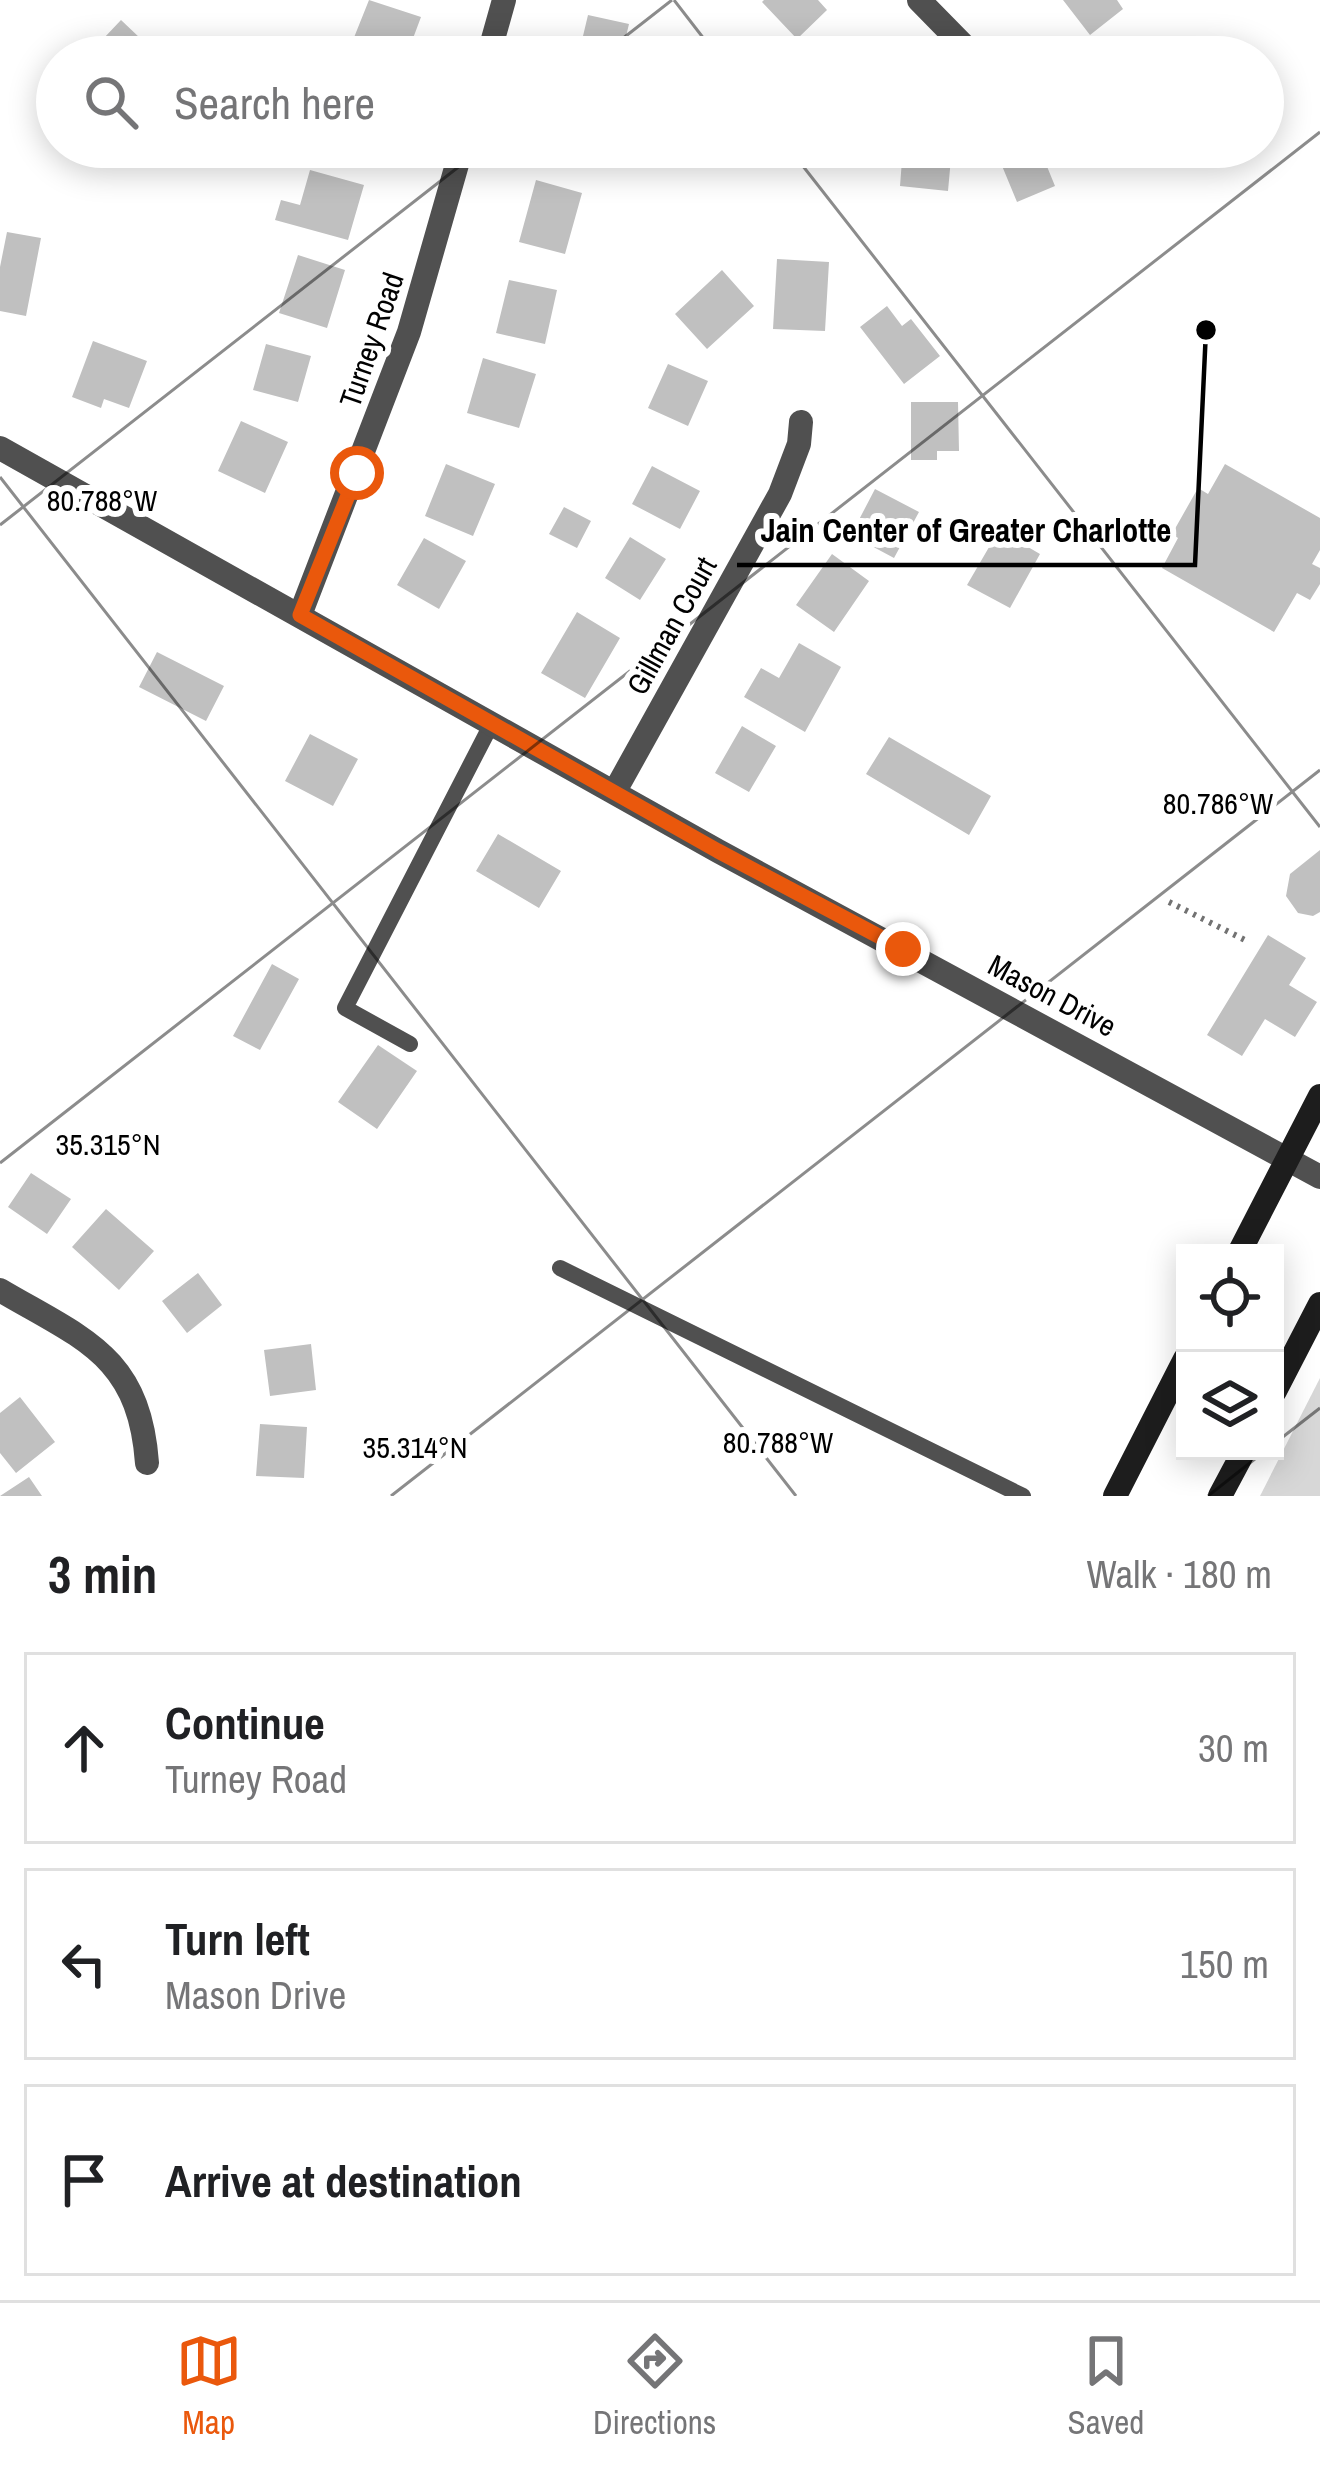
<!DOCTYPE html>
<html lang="en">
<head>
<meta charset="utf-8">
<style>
	body { margin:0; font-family:"Archivo Narrow",sans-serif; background:#f2f2f2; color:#202124 }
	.controls { position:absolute; right:36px; bottom:36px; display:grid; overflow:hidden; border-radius:0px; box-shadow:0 6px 30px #0003 }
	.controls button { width:108px; height:108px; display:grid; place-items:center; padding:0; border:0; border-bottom:3px solid #e0e0e0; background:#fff; color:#202124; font:60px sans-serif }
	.stop { position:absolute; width:36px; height:36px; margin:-27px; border:9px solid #ea580c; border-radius:50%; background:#fff }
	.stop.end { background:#ea580c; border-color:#fff; box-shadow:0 3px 12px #0008 }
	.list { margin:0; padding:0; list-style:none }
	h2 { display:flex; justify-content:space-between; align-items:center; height:156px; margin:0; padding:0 48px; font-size:51px }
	h2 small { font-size:39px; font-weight:400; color:#757577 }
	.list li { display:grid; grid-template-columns:78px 1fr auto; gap:36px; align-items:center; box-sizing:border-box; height:192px; margin:0 24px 24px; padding:0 24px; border:3px solid #e0e0e0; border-radius:0px }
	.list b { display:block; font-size:45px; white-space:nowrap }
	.list p { margin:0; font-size:39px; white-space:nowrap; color:#757577 }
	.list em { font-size:39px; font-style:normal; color:#757577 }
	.icon { flex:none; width:66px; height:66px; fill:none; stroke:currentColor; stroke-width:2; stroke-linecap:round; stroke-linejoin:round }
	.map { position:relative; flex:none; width:1320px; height:1496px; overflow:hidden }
	.search { position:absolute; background:#fff; box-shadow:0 6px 30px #0003; left:36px; right:36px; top:36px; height:132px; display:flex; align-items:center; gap:30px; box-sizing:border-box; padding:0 42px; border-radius:66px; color:#757577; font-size:45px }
	.sheet { height:804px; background:#fff }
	nav { display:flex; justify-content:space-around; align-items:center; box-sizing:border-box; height:168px; border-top:3px solid #e0e0e0; background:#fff; font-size:33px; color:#757577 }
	nav a { display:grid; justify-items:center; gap:6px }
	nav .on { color:#ea580c }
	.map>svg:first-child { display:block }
</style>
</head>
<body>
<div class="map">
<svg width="1320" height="1496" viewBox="0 0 1320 1496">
	<rect width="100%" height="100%" fill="#fff"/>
	<!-- green -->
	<path fill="#d7d7d7" d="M 1320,1378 L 1320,1496 L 1260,1496 Z"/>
	<!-- building -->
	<path fill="#c0c0c0" d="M 369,0 L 421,17 L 406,57 L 382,57 L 351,45 Z
		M 764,0 L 818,0 L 827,10 L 797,39 L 762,2 Z
		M 1063,0 L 1117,0 L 1123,9 L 1090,35 Z
		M 588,15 L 629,24 L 621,57 L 578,57 Z
		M 121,20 L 160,57 L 175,41 L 192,57 L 86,57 Z
		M 549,147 L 594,147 L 591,160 L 548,152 Z
		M 903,147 L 952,147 L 948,191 L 900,186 Z
		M 1033,147 L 1039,147 L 1055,186 L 1017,202 L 1000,161 Z
		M 310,170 L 364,185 L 348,240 L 275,220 L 281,200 L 300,205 Z
		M 536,180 L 582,193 L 565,254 L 519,242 Z
		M 7,232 L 41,238 L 26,316 L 0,311 L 0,267 Z
		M 298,255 L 345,270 L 327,328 L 279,313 Z
		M 777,259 L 829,262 L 825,331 L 773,329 Z
		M 722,270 L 754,306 L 707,349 L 675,314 Z
		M 509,280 L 557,290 L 545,344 L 496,333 Z
		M 887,306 L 902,326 L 911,319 L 940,356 L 904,384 L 860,327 Z
		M 93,341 L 147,361 L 129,408 L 104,399 L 101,408 L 72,397 Z
		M 266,344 L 311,356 L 298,402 L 253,390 Z
		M 483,358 L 536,374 L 519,428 L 467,413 Z
		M 668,364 L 708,381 L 688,426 L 648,408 Z
		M 911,402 L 958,402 L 959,451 L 937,451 L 937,460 L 911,460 Z
		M 241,421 L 288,442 L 265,493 L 218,471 Z
		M 446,464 L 495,484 L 473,536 L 425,516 Z
		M 1225,464 L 1320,518 L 1320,550 L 1312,564 L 1320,568 L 1320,584 L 1310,600 L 1297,593 L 1274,632 L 1162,568 L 1178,538 L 1172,534 L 1198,488 L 1208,494 Z
		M 652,466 L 700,491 L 680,529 L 632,504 Z
		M 875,489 L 919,512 L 894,558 L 851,535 Z
		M 564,507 L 591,521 L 577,548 L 549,534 Z
		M 999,530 L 1040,554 L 1010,608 L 967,585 Z
		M 630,537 L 666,559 L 640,600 L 605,578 Z
		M 424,538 L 466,561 L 439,609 L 397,585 Z
		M 832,554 L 869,581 L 834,632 L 796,605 Z
		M 577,612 L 620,638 L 585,698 L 541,673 Z
		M 799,643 L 841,667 L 805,732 L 744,697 L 761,668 L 779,678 Z
		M 157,652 L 224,686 L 206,721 L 139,687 Z
		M 742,726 L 776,746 L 749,792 L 715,773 Z
		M 310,734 L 358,759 L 333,806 L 285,781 Z
		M 889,737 L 991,796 L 969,835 L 866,774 Z
		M 498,834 L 561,871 L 539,908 L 476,871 Z
		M 1320,850 L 1320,912 L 1313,916 L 1298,913 L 1286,896 L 1290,874 Z
		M 1268,935 L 1306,958 L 1289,985 L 1317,1002 L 1295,1037 L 1265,1019 L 1242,1056 L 1207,1035 Z
		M 272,964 L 299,979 L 260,1050 L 233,1036 Z
		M 378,1045 L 417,1071 L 377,1129 L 338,1102 Z
		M 31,1173 L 71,1199 L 47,1234 L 8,1207 Z
		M 106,1209 L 154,1251 L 119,1290 L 72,1247 Z
		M 198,1273 L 222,1305 L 187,1333 L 162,1301 Z
		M 311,1344 L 316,1390 L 270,1396 L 264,1350 Z
		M 20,1397 L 55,1442 L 16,1473 L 0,1453 L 0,1413 Z
		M 260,1424 L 307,1427 L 304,1478 L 256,1476 Z
		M 29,1477 L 42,1496 L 0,1496 Z"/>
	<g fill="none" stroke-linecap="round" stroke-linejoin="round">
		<!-- path -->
		<path stroke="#727272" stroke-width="6" stroke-dasharray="3 6" stroke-linecap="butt" d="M 1169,902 L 1247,941"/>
		<!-- lane -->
		<path stroke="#505050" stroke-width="16" d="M 410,1044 L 345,1008 L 492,723
			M 560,1268 L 1023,1496"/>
		<!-- street -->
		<path stroke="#505050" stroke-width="24" d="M 919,0 L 966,48
			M 488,57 L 504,0
			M 0,448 L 718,851 L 1320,1177
			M 300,615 L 409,332 L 462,147
			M 615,791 L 780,494 L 799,444 L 801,422
			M 0,1290 C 83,1339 139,1355 147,1463"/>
		<!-- secondary -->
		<path stroke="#1d1d1d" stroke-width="24" d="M 1239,1253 L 1320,1096
			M 1275,1391 L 1320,1304
			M 1115,1496 L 1185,1359
			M 1220,1496 L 1244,1451"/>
	</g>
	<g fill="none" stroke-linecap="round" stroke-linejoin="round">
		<!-- route -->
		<path stroke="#ea580c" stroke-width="15" d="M 357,473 L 300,615 L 718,851 L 903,949"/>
	</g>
	<!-- ticks -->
	<path fill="none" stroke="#000" stroke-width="3" stroke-opacity="0.45" d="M 674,0 L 718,57M 599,57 L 672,0M 788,147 L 1320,827M 0,477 L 796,1496M 0,525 L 484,147M 0,1163 L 1320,132M 1275,1443 L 1320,1408M 391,1496 L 1320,770M 1208,1496 L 1265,1451"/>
	<g text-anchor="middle" stroke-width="12" stroke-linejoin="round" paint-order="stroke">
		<!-- street labels -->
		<g font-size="30" fill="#000" stroke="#fff">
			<text transform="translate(372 340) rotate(-71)" y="10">Turney Road</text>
			<text transform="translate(672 626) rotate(-61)" y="10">Gillman Court</text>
			<text transform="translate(1052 996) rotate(28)" y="10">Mason Drive</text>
		</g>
	</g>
	<g font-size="30" text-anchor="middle" fill="#000" stroke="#fff" stroke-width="12" stroke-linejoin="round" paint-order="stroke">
		<text x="102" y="511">80.788°W</text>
		<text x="1218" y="814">80.786°W</text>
		<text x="108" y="1155">35.315°N</text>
		<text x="778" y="1453">80.788°W</text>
		<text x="415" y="1458">35.314°N</text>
	</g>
	<!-- callouts -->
	<path fill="none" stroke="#000" stroke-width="4.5" d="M1206 330L1195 565H737"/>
	<circle fill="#000" stroke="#fff" stroke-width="4.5" cx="1206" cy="330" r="12"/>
	<g font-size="33" text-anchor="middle" font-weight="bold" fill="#000" stroke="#fff" stroke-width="12" stroke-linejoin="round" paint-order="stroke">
		<text x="966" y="542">Jain Center of Greater Charlotte</text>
	</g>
</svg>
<div class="controls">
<button><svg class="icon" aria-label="locate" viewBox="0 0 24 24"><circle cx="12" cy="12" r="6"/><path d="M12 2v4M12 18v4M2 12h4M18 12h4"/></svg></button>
<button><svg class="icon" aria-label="layers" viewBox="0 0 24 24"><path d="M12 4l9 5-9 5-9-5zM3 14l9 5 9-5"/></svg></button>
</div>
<div class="stop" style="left:357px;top:473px"></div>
<div class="stop end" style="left:903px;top:949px"></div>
<div class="search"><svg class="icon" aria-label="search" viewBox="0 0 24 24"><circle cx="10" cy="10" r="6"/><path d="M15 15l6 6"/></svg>Search here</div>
</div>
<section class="sheet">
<h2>3 min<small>Walk · 180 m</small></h2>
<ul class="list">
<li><svg class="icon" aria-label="ahead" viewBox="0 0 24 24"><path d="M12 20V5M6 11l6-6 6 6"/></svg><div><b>Continue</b><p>Turney Road</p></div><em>30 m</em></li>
<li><svg class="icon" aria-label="left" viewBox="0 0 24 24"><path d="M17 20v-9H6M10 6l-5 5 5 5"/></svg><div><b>Turn left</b><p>Mason Drive</p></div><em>150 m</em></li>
<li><svg class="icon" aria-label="arrive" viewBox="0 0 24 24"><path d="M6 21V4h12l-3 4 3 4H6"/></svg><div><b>Arrive at destination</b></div></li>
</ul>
</section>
<nav>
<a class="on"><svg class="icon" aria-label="map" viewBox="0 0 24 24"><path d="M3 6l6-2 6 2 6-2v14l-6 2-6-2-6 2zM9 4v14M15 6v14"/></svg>Map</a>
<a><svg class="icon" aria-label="directions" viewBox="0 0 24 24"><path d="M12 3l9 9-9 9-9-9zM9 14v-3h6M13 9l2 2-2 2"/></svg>Directions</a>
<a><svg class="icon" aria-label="saved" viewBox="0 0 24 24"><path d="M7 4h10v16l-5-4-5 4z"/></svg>Saved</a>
</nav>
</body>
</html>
